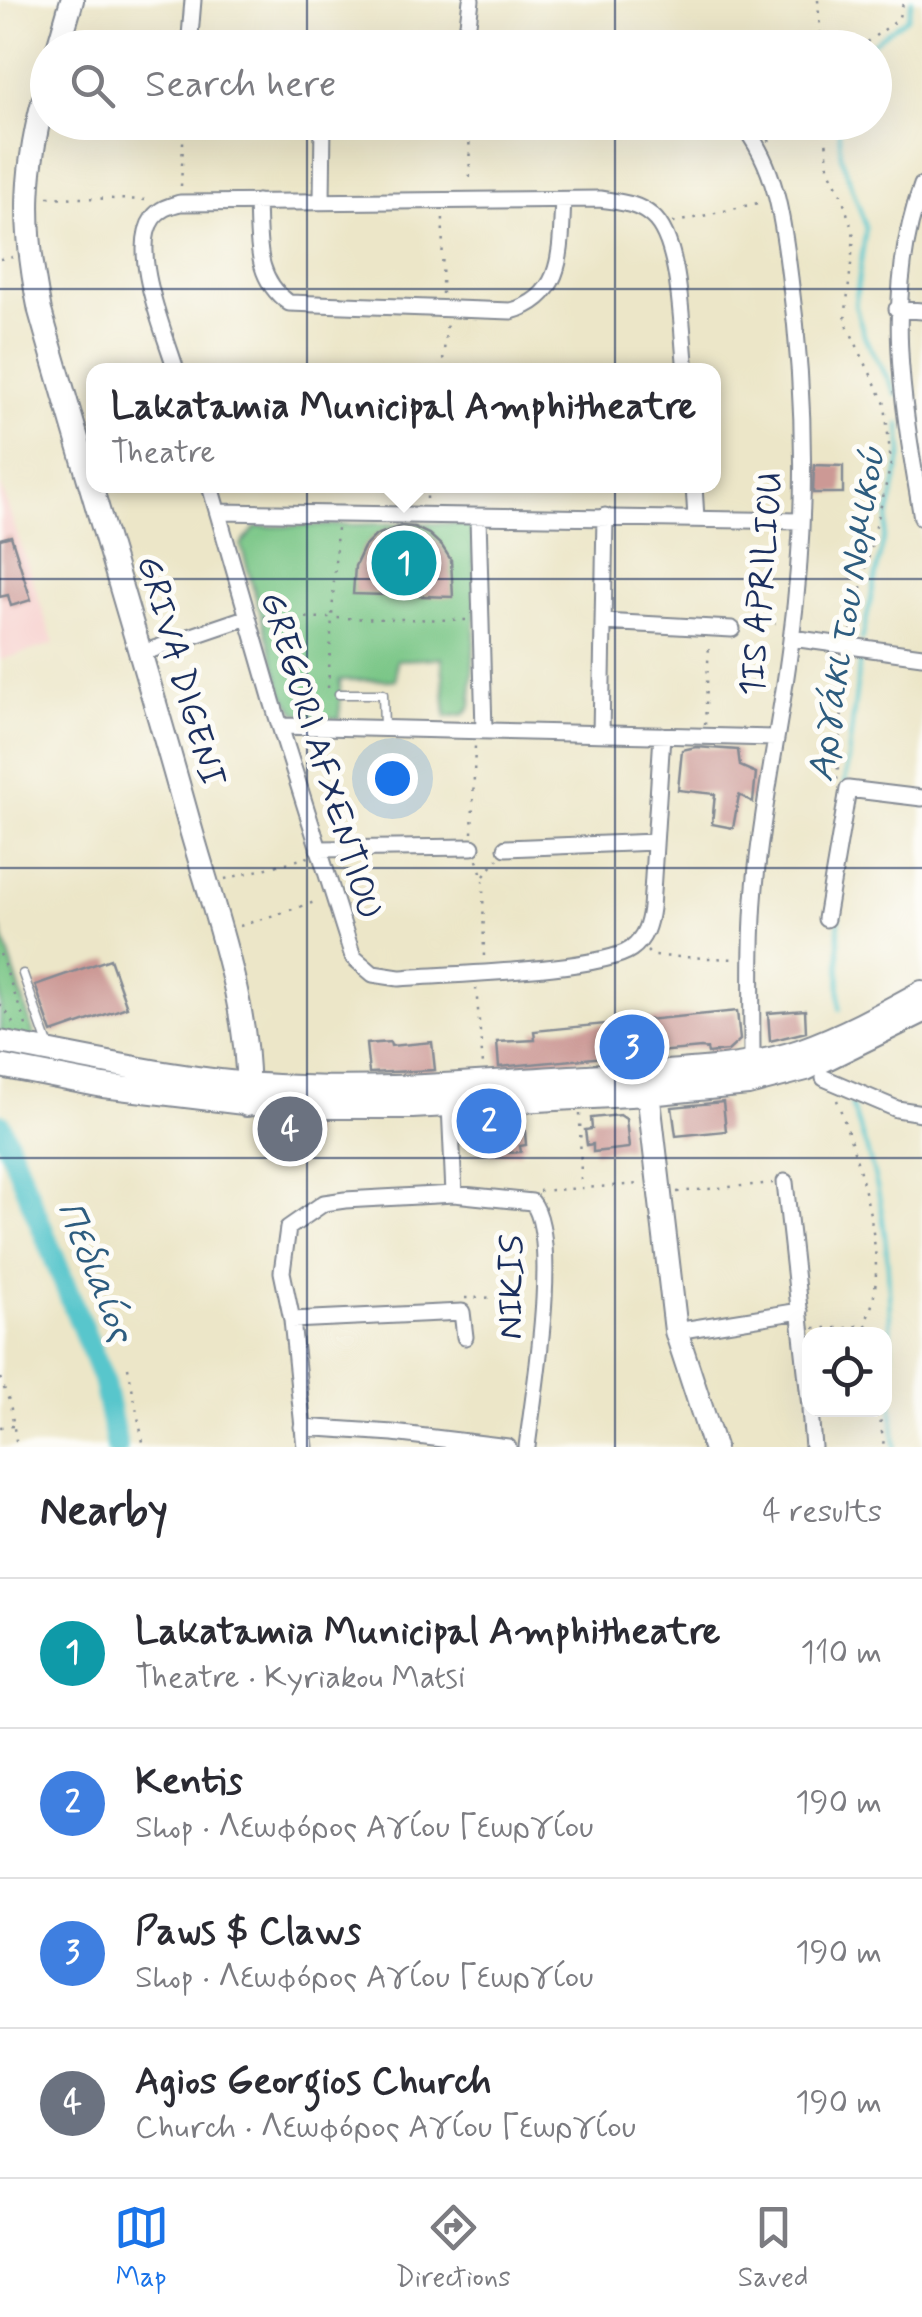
<!DOCTYPE html>
<html lang="en">
<head>
<meta charset="utf-8">
<style>
	body { margin:0; font-family:Mynerve,sans-serif; background:#f7f7f7; color:#2b2b33 }
	.controls { position:absolute; right:30px; bottom:30px; display:grid; overflow:hidden; border-radius:20px; box-shadow:0 10px 40px #0002 }
	.controls button { width:90px; height:90px; display:grid; place-items:center; padding:0; border:0; border-bottom:2px solid #e1e1e2; background:#fff; color:#2b2b33; font:50px sans-serif }
	.you { position:absolute; left:392px; top:778px; width:35px; height:35px; margin:-25px; border:8px solid #fff; border-radius:50%; background:#1a73e8; box-shadow:0 0 0 15px #1a73e833 }
	.badge { display:grid; place-items:center; width:65px; height:65px; border-radius:50%; background:#1a73e8; color:#fff; font-size:32px; font-weight:700 }
	.pin { position:absolute; translate:-50% -50%; border:5px solid #fff; box-shadow:0 2px 10px #0006 }
	.popup { position:absolute; left:86px; top:363px; width:635px; height:130px; box-sizing:border-box; display:grid; place-content:center; border-radius:20px; background:#fff; filter:drop-shadow(0 2px 8px #0005); font-size:32px; white-space:nowrap; color:#7c7c81 }
	.popup b { font-size:38px; color:#2b2b33 }
	.popup::after { content:''; position:absolute; left:50%; top:100%; margin-left:-20px; border:20px solid transparent; border-top-color:#fff }
	.list { margin:0; padding:0; list-style:none }
	h2 { display:flex; justify-content:space-between; align-items:center; height:130px; margin:0; padding:0 40px; font-size:42px }
	h2 small { font-size:32px; font-weight:400; color:#7c7c81 }
	.list li { display:grid; grid-template-columns:65px 1fr auto; gap:30px; align-items:center; box-sizing:border-box; height:150px; padding:0 40px; border-top:2px solid #e1e1e2 }
	.list b { display:block; font-size:38px; white-space:nowrap }
	.list p { margin:0; font-size:32px; white-space:nowrap; color:#7c7c81 }
	.list em { font-size:32px; font-style:normal; color:#7c7c81 }
	.icon { flex:none; width:55px; height:55px; fill:none; stroke:currentColor; stroke-width:2; stroke-linecap:round; stroke-linejoin:round }
	.map { position:relative; flex:none; width:922px; height:1447px; overflow:hidden }
	.search { position:absolute; background:#fff; box-shadow:0 10px 40px #0002; left:30px; right:30px; top:30px; height:110px; display:flex; align-items:center; gap:25px; box-sizing:border-box; padding:0 35px; border-radius:55px; color:#7c7c81; font-size:38px }
	.sheet { height:730px; background:#fff }
	nav { display:flex; justify-content:space-around; align-items:center; box-sizing:border-box; height:140px; border-top:2px solid #e1e1e2; background:#fff; font-size:28px; color:#7c7c81 }
	nav a { display:grid; justify-items:center; gap:5px }
	nav .on { color:#1a73e8 }
	.map>svg:first-child { display:block }
</style>
</head>
<body>
<div class="map">
<svg width="922" height="1447" viewBox="0 0 922 1447">
	<rect width="100%" height="100%" fill="#fdfcf7"/>
	<filter id="ink" filterUnits="userSpaceOnUse"><feTurbulence type="fractalNoise" baseFrequency=".01" numOctaves="2"/><feDisplacementMap in="SourceGraphic" scale="20" xChannelSelector="R" yChannelSelector="G"/><feConvolveMatrix kernelMatrix="1 2 1 2 8 2 1 2 1" color-interpolation-filters="sRGB"/></filter>
	<filter id="wash" filterUnits="userSpaceOnUse"><feTurbulence type="fractalNoise" baseFrequency=".0048" numOctaves="4" result="noise"/><feDisplacementMap in="SourceGraphic" scale="40" xChannelSelector="R" yChannelSelector="G"/><feGaussianBlur stdDeviation="2.25" result="paint"/><feColorMatrix in="noise" values="0 0 0 0 0 0 0 0 0 0 0 0 0 0 0 0 0 1.4 0 .05"/><feComposite in="paint" operator="in"/></filter>
	<g filter="url(#wash)">
		<rect width="100%" height="100%" fill="#ece6c8"/>
		<!-- built -->
		<path fill="#f7d0ce" d="M 0,483 L 54,644 L 0,660 Z"/>
		<!-- green -->
		<path fill="#79c686" stroke="#4a7a72" stroke-width="2.5" d="M 408,523 L 472,524 L 476,600 L 471,706 L 465,714 L 446,717 L 442,658 L 397,660 L 396,680 L 340,680 L 340,719 L 296,713 L 283,693 L 241,545 L 256,527 Z
			M 0,926 L 37,1045 L 0,1036 Z"/>
		<g fill="none" stroke-linecap="round" stroke-linejoin="round">
			<!-- stream -->
			<path stroke="#58c6cc" stroke-width="4" d="M 866,48 L 908,17 L 912,0
				M 838,122 L 841,156 L 866,227 L 855,305 L 865,338 L 897,395
				M 862,640 L 902,453 L 900,424
				M 845,784 L 861,650
				M 838,889 L 840,1009
				M 851,1105 C 863,1136 874,1169 880,1201 C 895,1282 887,1366 895,1447"/>
			<!-- river -->
			<path stroke="#58c6cc" stroke-width="22" d="M 0,1124 L 103,1379 L 117,1447"/>
		</g>
		<g id="blocks">
			<!-- building -->
			<path fill="#cc9995" d="M 814,465 L 843,466 L 843,493 L 813,493 Z
				M 401,526 L 414,527 L 429,534 L 442,546 L 451,560 L 453,597 L 353,594 L 355,566 L 364,547 L 376,535 Z
				M 11,536 L 31,600 L 11,606 L 8,595 L 0,597 L 0,539 Z
				M 696,747 L 738,750 L 740,766 L 756,773 L 753,802 L 739,795 L 733,828 L 712,824 L 715,794 L 678,790 L 682,750 Z
				M 110,959 L 127,1007 L 52,1033 L 35,985 Z
				M 805,1010 L 806,1032 L 770,1041 L 768,1013 Z
				M 737,1011 L 740,1040 L 728,1051 L 708,1053 L 707,1049 L 701,1048 L 499,1067 L 497,1042 L 535,1040 L 534,1031 Z
				M 390,1042 L 391,1046 L 432,1042 L 435,1070 L 369,1073 L 366,1044 Z
				M 723,1102 L 726,1131 L 676,1136 L 672,1107 Z
				M 620,1115 L 626,1119 L 629,1148 L 593,1152 L 593,1144 L 587,1145 L 585,1130 L 592,1129 L 591,1118 Z
				M 521,1116 L 524,1119 L 526,1145 L 520,1146 L 521,1152 L 491,1154 L 490,1142 L 478,1138 L 477,1124 L 480,1119 Z
				M 269,1121 L 311,1122 L 312,1138 L 270,1140 Z"/>
		</g>
	</g>
	<g filter="url(#ink)">
		<use href="#blocks" fill-opacity="0" stroke="#848a93" stroke-width="2.5"/>
		<g fill="none" stroke-linecap="round" stroke-linejoin="round">
			<!-- lane casing -->
			<g stroke="#848a93" stroke-width="11">
				<path id="lane" d="M 339,694 L 383,694 L 384,728
					M 23,974 L 48,1045"/>
			</g>
			<!-- street casing -->
			<g stroke="#848a93" stroke-width="19">
				<path id="street" d="M 189,48 L 193,0
					M 465,48 L 471,0
					M 740,122 C 777,165 783,223 790,278 C 806,398 807,520 791,640 C 781,723 762,804 755,887 C 750,945 752,1003 752,1061
					M 922,185 C 882,295 903,406 922,518
					M 322,201 L 323,122
					M 257,202 C 259,241 254,278 289,303 L 511,311 C 566,296 560,247 563,200
					M 897,309 L 922,311
					M 176,370 C 165,333 129,251 153,218 C 160,208 170,206 180,203 L 600,199 C 619,202 637,203 652,216 C 682,241 681,332 686,370
					M 210,486 L 273,704 L 353,957 L 373,974 L 399,978 C 445,974 600,971 631,949 C 645,939 649,924 651,908 L 662,735
					M 694,486 L 696,518
					M 218,512 L 801,521
					M 478,517 L 484,730
					M 603,622 L 732,629
					M 792,638 L 922,656
					M 142,653 L 248,617
					M 280,726 L 775,738
					M 601,734 L 605,516
					M 506,848 L 655,842
					M 318,849 L 472,847
					M 826,919 L 848,789 L 922,798
					M 824,1078 L 897,1109 L 922,1113
					M 450,1105 L 454,1194
					M 785,1182 L 810,1407
					M 292,1320 L 462,1312 L 465,1337
					M 676,1331 L 800,1311
					M 810,1410 L 813,1447
					M 302,1427 L 393,1433 L 508,1447
					M 305,1447 L 292,1320 L 282,1272 L 288,1228 L 324,1203 L 345,1200 L 454,1194 L 532,1202 C 561,1237 533,1398 527,1447"/>
			</g>
			<!-- secondary casing -->
			<g stroke="#848a93" stroke-width="26">
				<path id="secondary" d="M 58,48 L 72,0
					M 48,83 C 24,168 22,224 40,311 C 89,484 143,656 191,830 C 216,918 252,1013 247,1105
					M 0,1042 C 92,1059 184,1081 277,1086 C 380,1092 485,1082 588,1076 C 654,1072 736,1072 799,1051 C 842,1036 882,1014 922,992
					M 0,1066 L 103,1086 L 276,1107 L 412,1107 L 648,1094 L 748,1084 L 806,1069 L 922,1012
					M 647,1083 L 676,1331 L 714,1447"/>
			</g>
			<!-- path -->
			<path stroke="#848a93" stroke-width="2.5" stroke-dasharray="2.5 8" stroke-linecap="butt" d="M 818,0 L 821,48
				M 858,48 L 898,20 L 904,0
				M 469,122 L 470,184
				M 825,122 L 828,168 L 842,196 L 854,236 L 845,321 L 885,404 L 891,464 L 851,630
				M 768,141 L 807,122
				M 181,186 L 184,122
				M 48,197 L 149,200
				M 673,223 L 762,202
				M 0,259 L 13,257
				M 442,294 L 443,212
				M 442,370 L 447,322
				M 427,499 L 427,486
				M 264,617 L 466,620
				M 744,622 L 776,624
				M 328,688 L 337,527
				M 705,725 L 709,643
				M 837,780 L 846,658
				M 472,833 L 475,746
				M 477,860 L 483,878 L 484,961
				M 484,876 L 498,859
				M 225,879 L 309,857
				M 240,926 L 318,901
				M 647,951 L 652,956 L 736,959
				M 0,954 L 27,1028
				M 476,988 L 483,1065
				M 0,1004 L 11,1018 L 14,1028
				M 837,1100 C 856,1154 895,1269 865,1322 L 870,1334
				M 580,1114 L 581,1186
				M 539,1191 L 641,1184
				M 677,1192 L 773,1183
				M 465,1298 L 527,1297
				M 814,1328 L 853,1328 L 864,1322
				M 128,1367 L 144,1447
				M 0,1378 L 10,1403 L 17,1447
				M 879,1410 L 884,1447
				M 0,1427 L 13,1426"/>
			<!-- lane -->
			<use href="#lane" stroke="#fff" stroke-width="8"/>
			<!-- street -->
			<use href="#street" stroke="#fff" stroke-width="15"/>
			<!-- secondary -->
			<use href="#secondary" stroke="#fff" stroke-width="22"/>
		</g>
	</g>
	<!-- grid -->
	<path fill="none" stroke="#1b2f5e" stroke-width="2.5" stroke-opacity="0.55" d="M 307,0 L 307,48M 615,0 L 615,48M 307,122 L 307,1447M 615,122 L 615,1447M 0,289 L 922,289M 0,579 L 922,579M 0,868 L 922,868M 0,1158 L 922,1158"/>
	<g text-anchor="middle" stroke-width="10" stroke-linejoin="round" paint-order="stroke">
		<!-- street labels -->
		<g font-size="35" fill="#1b2f5e" stroke="#fdfcf7">
			<text transform="translate(760 584) rotate(-85)" y="12">1IS APRILIOU</text>
			<text transform="translate(182 671) rotate(74)" y="12">GRIVA DIGENI</text>
			<text transform="translate(322 755) rotate(73)" y="12">GREGORI AFXENTIOU</text>
			<text transform="translate(510 1287) rotate(-89)" y="12">NIKIS</text>
		</g>
		<!-- water labels -->
		<g font-size="38" font-style="italic" fill="#2d5c7f" stroke="#fdfcf7">
			<text transform="translate(845 614) rotate(-81)" y="13">Αργάκι του Νομικού</text>
			<text transform="translate(97 1271) rotate(68)" y="13">Πεδιαίος</text>
		</g>
	</g>
</svg>
<div class="controls">
<button><svg class="icon" aria-label="locate" viewBox="0 0 24 24"><circle cx="12" cy="12" r="6"/><path d="M12 2v4M12 18v4M2 12h4M18 12h4"/></svg></button>
</div>
<div class="you"></div>
<div class="pin badge" style="left:404px;top:563px;background:#0f9aa8">1</div>
<div class="popup"><b>Lakatamia Municipal Amphitheatre</b>Theatre</div>
<div class="pin badge" style="left:489px;top:1121px;background:#3f7fe0">2</div>
<div class="pin badge" style="left:632px;top:1047px;background:#3f7fe0">3</div>
<div class="pin badge" style="left:290px;top:1129px;background:#6b7280">4</div>
<div class="search"><svg class="icon" aria-label="search" viewBox="0 0 24 24"><circle cx="10" cy="10" r="6"/><path d="M15 15l6 6"/></svg>Search here</div>
</div>
<section class="sheet">
<h2>Nearby<small>4 results</small></h2>
<ul class="list">
<li><span class="badge" style="background:#0f9aa8">1</span><div><b>Lakatamia Municipal Amphitheatre</b><p>Theatre · Kyriakou Matsi</p></div><em>110 m</em></li>
<li><span class="badge" style="background:#3f7fe0">2</span><div><b>Kentis</b><p>Shop · Λεωφόρος Αγίου Γεωργίου</p></div><em>190 m</em></li>
<li><span class="badge" style="background:#3f7fe0">3</span><div><b>Paws $ Claws</b><p>Shop · Λεωφόρος Αγίου Γεωργίου</p></div><em>190 m</em></li>
<li><span class="badge" style="background:#6b7280">4</span><div><b>Agios Georgios Church</b><p>Church · Λεωφόρος Αγίου Γεωργίου</p></div><em>190 m</em></li>
</ul>
</section>
<nav>
<a class="on"><svg class="icon" aria-label="map" viewBox="0 0 24 24"><path d="M3 6l6-2 6 2 6-2v14l-6 2-6-2-6 2zM9 4v14M15 6v14"/></svg>Map</a>
<a><svg class="icon" aria-label="directions" viewBox="0 0 24 24"><path d="M12 3l9 9-9 9-9-9zM9 14v-3h6M13 9l2 2-2 2"/></svg>Directions</a>
<a><svg class="icon" aria-label="saved" viewBox="0 0 24 24"><path d="M7 4h10v16l-5-4-5 4z"/></svg>Saved</a>
</nav>
</body>
</html>
